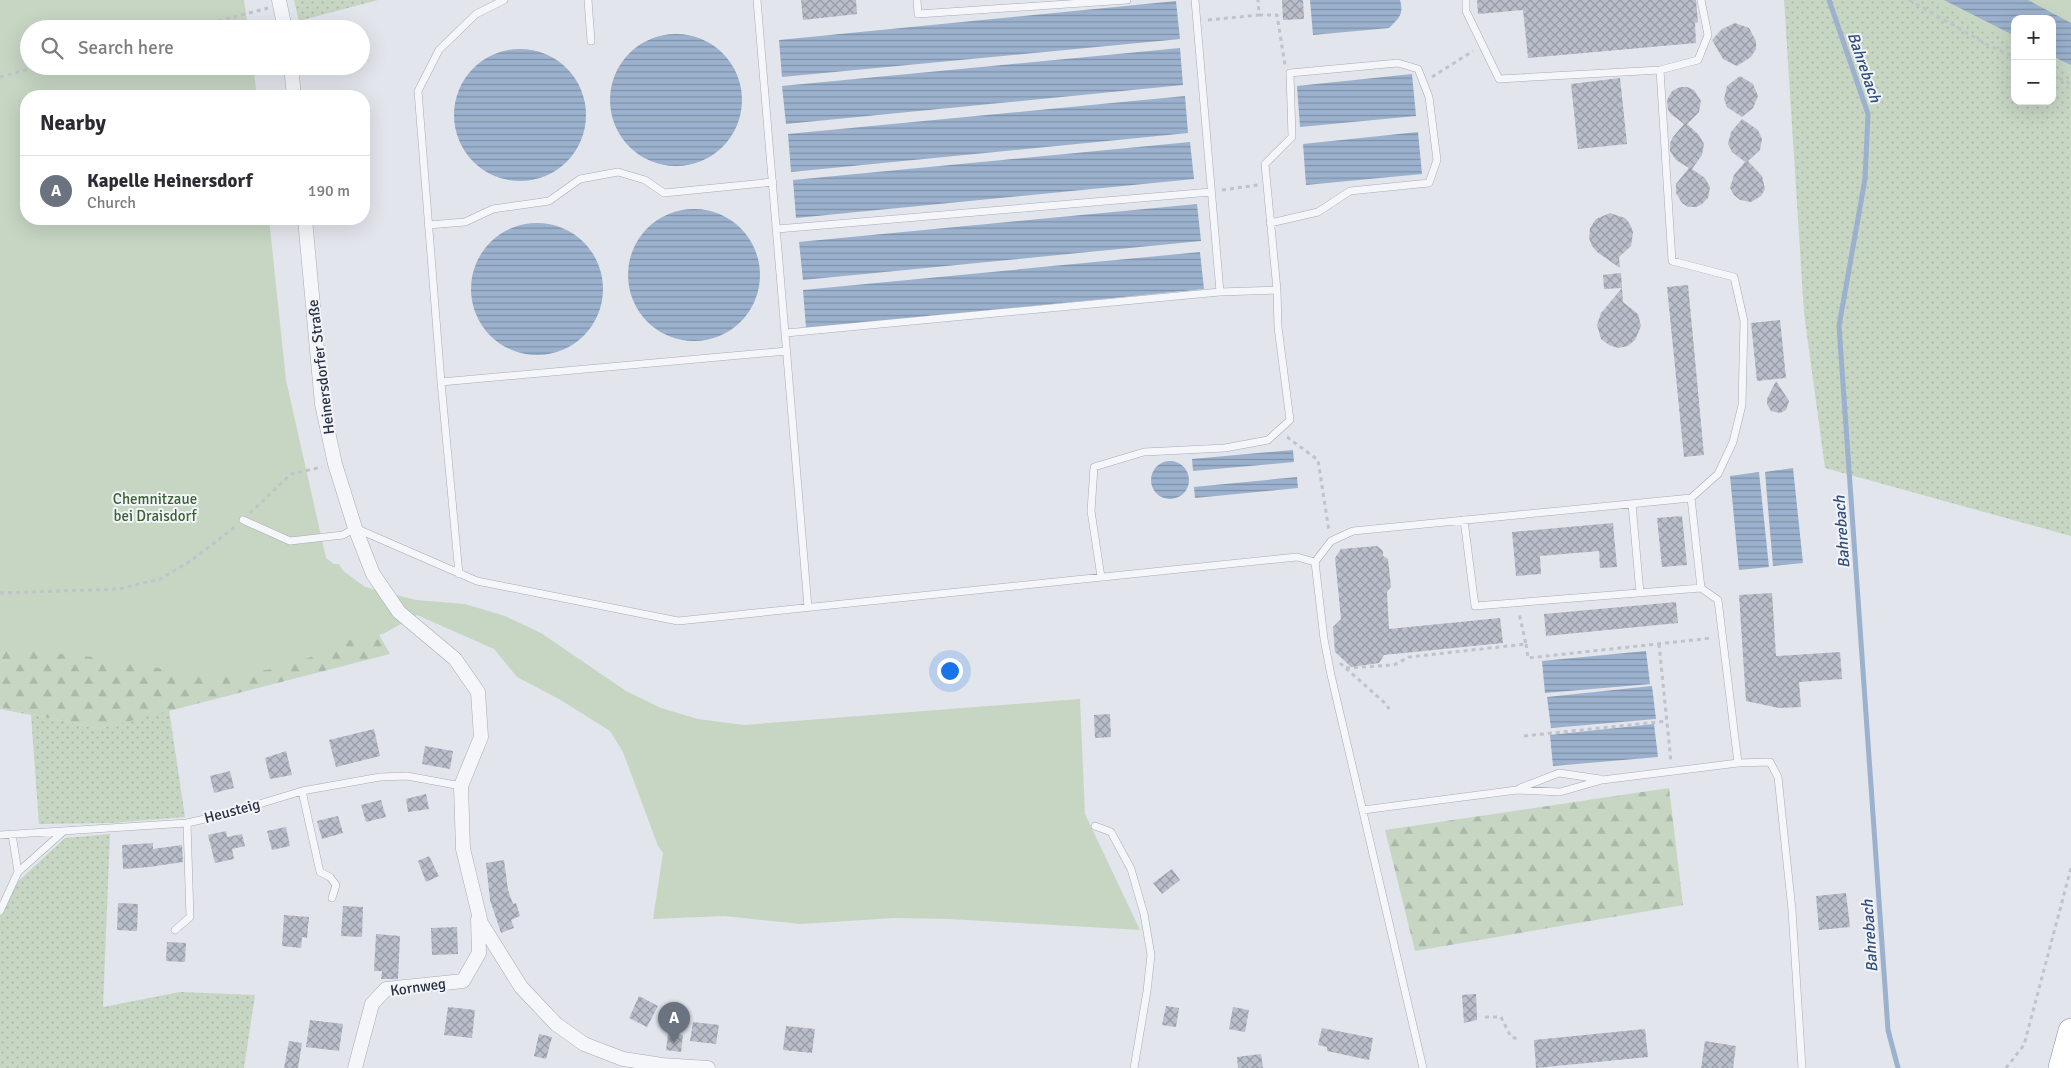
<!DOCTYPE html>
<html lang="en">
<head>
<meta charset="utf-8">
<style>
	body { margin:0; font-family:Signika,sans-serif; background:#f2f2f3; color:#2b2b33 }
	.controls { position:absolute; right:15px; top:15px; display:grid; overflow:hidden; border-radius:10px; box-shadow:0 5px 20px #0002 }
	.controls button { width:45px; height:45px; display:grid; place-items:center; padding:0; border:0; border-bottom:1px solid #e1e1e2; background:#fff; color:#2b2b33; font:25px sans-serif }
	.you { position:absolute; left:949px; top:670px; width:18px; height:18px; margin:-12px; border:4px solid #fff; border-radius:50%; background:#1a73e8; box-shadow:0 0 0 8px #1a73e833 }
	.badge { display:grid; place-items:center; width:32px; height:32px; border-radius:50%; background:#d7404e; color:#fff; font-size:16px; font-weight:700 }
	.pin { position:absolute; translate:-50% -41px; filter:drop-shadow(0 1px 2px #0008) }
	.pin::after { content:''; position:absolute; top:26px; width:18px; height:15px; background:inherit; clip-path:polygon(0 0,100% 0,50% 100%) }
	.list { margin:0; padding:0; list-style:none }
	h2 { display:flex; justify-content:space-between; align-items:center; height:65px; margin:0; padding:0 20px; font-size:21px }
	h2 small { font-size:16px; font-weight:400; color:#7c7c81 }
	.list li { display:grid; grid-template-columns:32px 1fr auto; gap:15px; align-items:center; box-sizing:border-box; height:70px; padding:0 20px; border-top:1px solid #e1e1e2 }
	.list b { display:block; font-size:19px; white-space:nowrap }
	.list p { margin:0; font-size:16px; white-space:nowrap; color:#7c7c81 }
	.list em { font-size:16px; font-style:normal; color:#7c7c81 }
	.icon { flex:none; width:28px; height:28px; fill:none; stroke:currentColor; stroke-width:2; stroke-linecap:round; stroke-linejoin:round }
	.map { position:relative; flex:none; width:2071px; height:1068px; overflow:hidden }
	.search { position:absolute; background:#fff; box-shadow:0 5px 20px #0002; left:20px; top:20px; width:350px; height:55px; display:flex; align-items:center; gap:12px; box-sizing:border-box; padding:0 18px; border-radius:28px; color:#7c7c81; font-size:19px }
	.panel { position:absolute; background:#fff; box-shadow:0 5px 20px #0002; left:20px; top:90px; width:350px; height:135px; border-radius:20px }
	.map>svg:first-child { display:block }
</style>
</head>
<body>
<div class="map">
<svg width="2071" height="1068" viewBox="0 0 2071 1068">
	<defs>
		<pattern id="grass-dots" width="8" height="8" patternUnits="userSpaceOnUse" patternTransform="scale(1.25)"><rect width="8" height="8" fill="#c6d6c3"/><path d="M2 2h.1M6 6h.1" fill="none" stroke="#aab8a9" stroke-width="1.8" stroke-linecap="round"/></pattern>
		<pattern id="forest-firs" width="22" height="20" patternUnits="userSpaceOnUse" patternTransform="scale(1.25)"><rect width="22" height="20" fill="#c6d6c3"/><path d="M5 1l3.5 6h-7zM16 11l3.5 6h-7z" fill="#aab8a9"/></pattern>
		<pattern id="water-rules" width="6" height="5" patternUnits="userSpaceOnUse" patternTransform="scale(1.25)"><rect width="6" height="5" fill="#9bb1cd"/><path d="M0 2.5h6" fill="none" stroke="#7e91a8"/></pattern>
		<pattern id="building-cross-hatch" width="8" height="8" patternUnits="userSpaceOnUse" patternTransform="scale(1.25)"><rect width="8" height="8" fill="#b9beca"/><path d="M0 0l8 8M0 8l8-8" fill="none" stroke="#969ba6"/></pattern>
	</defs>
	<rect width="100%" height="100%" fill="#e2e5eb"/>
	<!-- grass -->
	<path fill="url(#grass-dots)" d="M 294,0 L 378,0 L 299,21 Z
		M 1784,0 L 1944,0 L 2015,36 L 2015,101 L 2052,101 L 2052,56 L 2071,65 L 2071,536 L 1825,468 L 1804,313 Z
		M 0,707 L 99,729 L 169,710 L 185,817 L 111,823 L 39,824 L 31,715 L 0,709 Z
		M 110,834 L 103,1007 L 180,992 L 255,995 L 244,1068 L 0,1068 L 0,915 L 12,887 L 65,838 Z"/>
	<!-- forest -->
	<path fill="url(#forest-firs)" d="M 339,564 L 390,654 L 99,729 L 0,707 L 0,577 Z
		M 1669,788 L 1683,905 L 1415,951 L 1385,830 Z"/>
	<!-- park -->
	<path fill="#c6d6c3" d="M 0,0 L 244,0 L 248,29 L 29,29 L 29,66 L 253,66 L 257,96 L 26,96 L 26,219 L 269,219 L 286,380 L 326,558 L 365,587 L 416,600 L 465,604 L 505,616 L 541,633 L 626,691 L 661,708 L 698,719 L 744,725 L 1080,699 L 1085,814 L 1140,930 L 949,919 L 894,918 L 801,924 L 724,916 L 653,919 L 663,853 L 658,846 L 623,752 L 610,731 L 559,699 L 517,677 L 494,649 L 417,615 L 383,634 L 348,640 L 314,656 L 276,669 L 232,673 L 183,673 L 112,659 L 0,648 Z
		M 1933,0 L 2071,0 L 2071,71 L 2052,62 L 2052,19 L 2015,19 L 2015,44 Z"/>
	<!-- water -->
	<path fill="url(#water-rules)" d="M 1310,0 L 1400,0 C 1404,15 1399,18 1389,28 L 1313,35 Z
		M 1944,0 L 2028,0 L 2071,23 L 2071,65 L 2052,56 L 2052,19 L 2015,19 L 2015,36 Z
		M 1176,1 L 1180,39 L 782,77 L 779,40 Z
		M610 100a66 66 0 1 1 132 0a66 66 0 1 1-132 0Z
		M 1180,48 L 1183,85 L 786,124 L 782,86 Z
		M454 115a66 66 0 1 1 132 0a66 66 0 1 1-132 0Z
		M 1412,74 L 1416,116 L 1300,127 L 1297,86 Z
		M 1185,96 L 1188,133 L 791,172 L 788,134 Z
		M 1418,132 L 1422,174 L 1306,185 L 1303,144 Z
		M 1190,142 L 1194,179 L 796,218 L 793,180 Z
		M 1197,204 L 1201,241 L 803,280 L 799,242 Z
		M628 275a66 66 0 1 1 132 0a66 66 0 1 1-132 0Z
		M471 289a66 66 0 1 1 132 0a66 66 0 1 1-132 0Z
		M 1200,252 L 1204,289 L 806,328 L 803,290 Z
		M 1293,450 L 1294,462 L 1193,471 L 1192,459 Z
		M1151 480a19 19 0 1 1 38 0a19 19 0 1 1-38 0Z
		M 1793,468 L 1803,563 L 1773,566 L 1765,472 Z
		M 1759,472 L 1769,567 L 1739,570 L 1730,476 Z
		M 1297,477 L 1298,488 L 1195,498 L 1194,487 Z
		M 1646,651 L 1650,684 L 1545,693 L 1542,661 Z
		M 1652,686 L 1656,719 L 1551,728 L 1547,697 Z
		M 1654,724 L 1658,757 L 1553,766 L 1550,735 Z"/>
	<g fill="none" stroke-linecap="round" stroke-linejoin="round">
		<!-- stream -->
		<path stroke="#9bb1cd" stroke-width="5" d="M 1829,0 L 1868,114 L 1865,179 L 1839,326 L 1888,1030 L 1898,1068"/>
	</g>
	<!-- building -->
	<path fill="url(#building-cross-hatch)" d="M 801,0 L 856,0 L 857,14 L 803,20 Z
		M 1282,0 L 1303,0 L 1304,19 L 1283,20 Z
		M 1477,0 L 1696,0 L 1698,22 L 1695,23 L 1696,43 L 1528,58 L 1523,10 L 1478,14 Z
		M 1735,23 L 1749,28 L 1756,41 L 1756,49 L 1751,57 L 1737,66 L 1723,59 L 1712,40 L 1722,29 Z
		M 1740,76 L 1753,84 L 1758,96 L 1753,108 L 1742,117 L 1727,107 L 1724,99 L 1727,86 Z
		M 1620,78 L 1627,144 L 1578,149 L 1571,84 Z
		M 1680,87 L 1687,87 L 1694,90 L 1701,101 L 1699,112 L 1687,124 L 1699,135 L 1704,144 L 1702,155 L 1692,169 L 1705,178 L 1710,187 L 1708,198 L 1702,204 L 1696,207 L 1688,207 L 1682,203 L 1676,193 L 1676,184 L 1689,168 L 1676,160 L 1670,151 L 1670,143 L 1673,137 L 1684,124 L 1671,114 L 1668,110 L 1667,100 L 1672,91 Z
		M 1742,119 L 1758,130 L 1762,139 L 1760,150 L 1748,161 L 1762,176 L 1765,189 L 1761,196 L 1751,202 L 1740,200 L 1734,195 L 1730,188 L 1734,175 L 1745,162 L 1732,152 L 1728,144 L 1731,132 Z
		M 1610,213 L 1625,218 L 1630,224 L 1633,232 L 1631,246 L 1619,257 L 1620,268 L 1597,252 L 1592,246 L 1589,238 L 1590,228 L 1596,219 Z
		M 1621,273 L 1623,302 L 1638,314 L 1641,326 L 1635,340 L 1628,346 L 1618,348 L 1609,345 L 1601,339 L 1597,325 L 1601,313 L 1622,288 L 1604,289 L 1603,275 Z
		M 1688,285 L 1704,455 L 1684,457 L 1667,287 Z
		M 1780,320 L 1786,378 L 1757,381 L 1751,323 Z
		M 1776,381 L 1789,401 L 1786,410 L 1780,413 L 1771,411 L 1767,404 L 1767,399 Z
		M 1682,516 L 1687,565 L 1662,567 L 1657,518 Z
		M 1613,523 L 1617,567 L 1600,568 L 1599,551 L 1540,556 L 1541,574 L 1516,576 L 1512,532 Z
		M 1377,546 L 1383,551 L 1383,556 L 1388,559 L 1391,587 L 1387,592 L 1389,629 L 1500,618 L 1503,643 L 1384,655 L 1379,663 L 1351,667 L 1335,652 L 1333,627 L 1341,619 L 1335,558 L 1341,549 Z
		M 1772,593 L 1776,656 L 1840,652 L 1842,679 L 1799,682 L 1801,707 L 1779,708 L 1746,701 L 1739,595 Z
		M 1676,602 L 1678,623 L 1546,636 L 1544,614 Z
		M 1110,714 L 1111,737 L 1095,738 L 1094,715 Z
		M 374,729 L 380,756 L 336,767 L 329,740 Z
		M 425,746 L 453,751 L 450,769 L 422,764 Z
		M 286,751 L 292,775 L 270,779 L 265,758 Z
		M 230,771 L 234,788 L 214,793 L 210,776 Z
		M 426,794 L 429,809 L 408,812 L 406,799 Z
		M 381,800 L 386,817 L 366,822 L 361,805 Z
		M 338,816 L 343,833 L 322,839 L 317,821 Z
		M 286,827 L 290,846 L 272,850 L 267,831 Z
		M 226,831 L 227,837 L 242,834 L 245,846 L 232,849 L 234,859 L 215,863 L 208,835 Z
		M 153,843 L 153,849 L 182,845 L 183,862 L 149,867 L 123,869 L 122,845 Z
		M 429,856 L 439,876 L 426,882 L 418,861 Z
		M 504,860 L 508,890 L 513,904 L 516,903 L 520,916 L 511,920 L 514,928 L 501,933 L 490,900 L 486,863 Z
		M 1172,869 L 1180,880 L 1162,894 L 1153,883 Z
		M 1846,893 L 1850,927 L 1819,930 L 1816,896 Z
		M 118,903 L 138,904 L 137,931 L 117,930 Z
		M 343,906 L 363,907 L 362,937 L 341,936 Z
		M 284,915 L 309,917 L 307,938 L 302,937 L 301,948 L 282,946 Z
		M 457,927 L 458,954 L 432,955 L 431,928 Z
		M 376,934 L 400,936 L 398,979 L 381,979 L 382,971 L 374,971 Z
		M 167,942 L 186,943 L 185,962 L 166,961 Z
		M 1476,994 L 1477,1020 L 1464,1023 L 1462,995 Z
		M 639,996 L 658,1006 L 647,1027 L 629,1018 Z
		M 1166,1006 L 1179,1008 L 1176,1027 L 1162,1025 Z
		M 448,1007 L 475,1010 L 472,1038 L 444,1035 Z
		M 1233,1007 L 1249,1010 L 1245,1032 L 1229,1029 Z
		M 310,1020 L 343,1024 L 339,1051 L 306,1047 Z
		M 693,1022 L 719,1025 L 716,1044 L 690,1041 Z
		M 786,1026 L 815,1029 L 812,1053 L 783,1050 Z
		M 1322,1028 L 1373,1038 L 1369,1060 L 1327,1051 L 1327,1047 L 1318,1045 Z
		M 1645,1029 L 1648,1057 L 1536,1068 L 1534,1040 Z
		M 539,1034 L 552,1037 L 546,1059 L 534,1056 Z
		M 668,1034 L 683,1035 L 681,1052 L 666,1050 Z
		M 289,1041 L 302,1043 L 298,1068 L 284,1068 Z
		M 1705,1041 L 1736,1046 L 1733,1068 L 1701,1068 Z
		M 1261,1054 L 1263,1068 L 1238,1068 L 1237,1057 Z"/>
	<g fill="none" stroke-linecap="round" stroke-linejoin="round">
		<!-- service casing -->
		<g stroke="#a7abb6" stroke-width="8">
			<path id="service" d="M 588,0 L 591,41
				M 757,0 L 808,607
				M 917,0 L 918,14 L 1127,0
				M 1195,0 L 1220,292 L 1277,290
				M 1466,0 L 1466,11 L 1499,79 L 1660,70
				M 428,225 L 465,222 L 493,209 L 549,201 L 580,179 L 618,172 L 645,180 L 664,193 L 773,182
				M 777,229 L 1211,192
				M 786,333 L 1220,292
				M 441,382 L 787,351
				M 1691,498 L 1701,588 L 1718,600 L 1738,763 L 1770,762 L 1778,777 L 1792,910 L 1802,1068
				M 1632,504 L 1640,593
				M 243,520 L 290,541 L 343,535 L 355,528 L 477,581 L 678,621 L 1297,557 L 1315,562 L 1324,639 L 1331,675 L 1423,1068
				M 1464,520 L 1475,606 L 1701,588
				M 1315,562 L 1331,541 L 1353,531 L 1691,498 L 1718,474 L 1733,442 L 1742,405 L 1744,321 L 1734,277 L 1672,261 L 1660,70 L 1698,60 L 1708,35 L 1701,0
				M 459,574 L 441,382 L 418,91 L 439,50 L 476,14 L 504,0
				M 1101,577 L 1091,511 L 1094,467 L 1144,452 L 1225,448 L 1268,440 L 1290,420 L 1278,327 L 1277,290 L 1265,164 L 1292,137 L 1290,73 L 1398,63 L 1418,69 L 1429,97 L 1437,160 L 1429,183 L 1350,191 L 1318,212 L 1270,223
				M 1520,788 L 1559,773 L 1600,779
				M 302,791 L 320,872 L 330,877 L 336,885 L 332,898
				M 1363,810 L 1517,790 L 1560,792 L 1602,780 L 1738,763
				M 1095,826 L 1111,832 L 1131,869 L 1144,914 L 1151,955 L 1147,991 L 1134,1068
				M 0,835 L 187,823 L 223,815 L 302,791 L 380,777 L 407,776 L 461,786
				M 18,872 L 64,831
				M 0,911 L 18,872 L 12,834
				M 175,930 L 190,917 L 187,823"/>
		</g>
		<!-- minor casing -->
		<g stroke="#a7abb6" stroke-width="15">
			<path id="minor" d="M 279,0 L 285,29
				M 291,66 L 294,96
				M 305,219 L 322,404 L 335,464 L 355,528 L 373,574 L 399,612 L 455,659 L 478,692 L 481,737 L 461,786 L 463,849 L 481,923 L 521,987 L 556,1024 L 584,1044 L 623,1059 L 662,1065 L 708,1068
				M 355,1068 L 372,1004 L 386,989 L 463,981 L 479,953 L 478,919"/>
		</g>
		<!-- motorway casing -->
		<g stroke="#8891a3" stroke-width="26">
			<path id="motorway" d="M 2061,1068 L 2071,1031"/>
		</g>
		<!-- path -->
		<path stroke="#c0c3ca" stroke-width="3" stroke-dasharray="4 4" stroke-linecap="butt" d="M 1909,0 L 1990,46 L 2015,57
			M 1259,15 L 1277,15 L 1285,65
			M 1208,20 L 1259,15 L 1258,0
			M 187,29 L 268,8
			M 2052,75 L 2071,84
			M 0,77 L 40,66
			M 1432,77 L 1473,51
			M 1222,190 L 1258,185
			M 1287,437 L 1318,460 L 1329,531
			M 250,513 L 291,474 L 322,467
			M 0,593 L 119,589 L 160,579 L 192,560 L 236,526
			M 1526,644 L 1528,658 L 1712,638
			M 1659,644 L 1671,762
			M 1340,663 L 1386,704 L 1389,709
			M 1346,668 L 1394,665 L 1409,657 L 1526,644 L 1519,613
			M 1524,736 L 1667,721
			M 1485,1017 L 1501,1017 L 1511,1037 L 1518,1039
			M 2006,1068 L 2024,1045 L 2071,868"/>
		<!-- service -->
		<use href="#service" stroke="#f5f6f9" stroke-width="7"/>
		<!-- minor -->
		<use href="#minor" stroke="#f5f6f9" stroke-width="14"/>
		<!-- motorway -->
		<use href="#motorway" stroke="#fff" stroke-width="25"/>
	</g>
	<g text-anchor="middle" stroke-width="4" stroke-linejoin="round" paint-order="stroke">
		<!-- street labels -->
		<g font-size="15" fill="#293145" stroke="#f2f4f8">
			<text transform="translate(321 367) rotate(-97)" y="5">Heinersdorfer Straße</text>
			<text transform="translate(232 811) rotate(-15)" y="5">Heusteig</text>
			<text transform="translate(418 987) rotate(-8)" y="5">Kornweg</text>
		</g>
		<!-- park labels -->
		<g font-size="15" fill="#3b6135" stroke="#f2f4f8">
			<text x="155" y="504">Chemnitzaue<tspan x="155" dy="17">bei Draisdorf</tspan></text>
		</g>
		<!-- water labels -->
		<g font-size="16" font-style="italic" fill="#304d7c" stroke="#f2f4f8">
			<text transform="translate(1865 67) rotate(71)" y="6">Bahrebach</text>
			<text transform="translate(1841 532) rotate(-94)" y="6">Bahrebach</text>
			<text transform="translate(1869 936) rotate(-94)" y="6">Bahrebach</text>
		</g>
	</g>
</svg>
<div class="controls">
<button>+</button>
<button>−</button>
</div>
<div class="you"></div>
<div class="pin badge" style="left:674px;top:1043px;background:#6b7280">A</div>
<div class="search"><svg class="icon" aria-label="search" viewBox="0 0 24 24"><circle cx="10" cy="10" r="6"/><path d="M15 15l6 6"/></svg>Search here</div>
<section class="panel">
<h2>Nearby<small></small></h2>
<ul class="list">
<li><span class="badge" style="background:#6b7280">A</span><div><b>Kapelle Heinersdorf</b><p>Church</p></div><em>190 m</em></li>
</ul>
</section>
</div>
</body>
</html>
